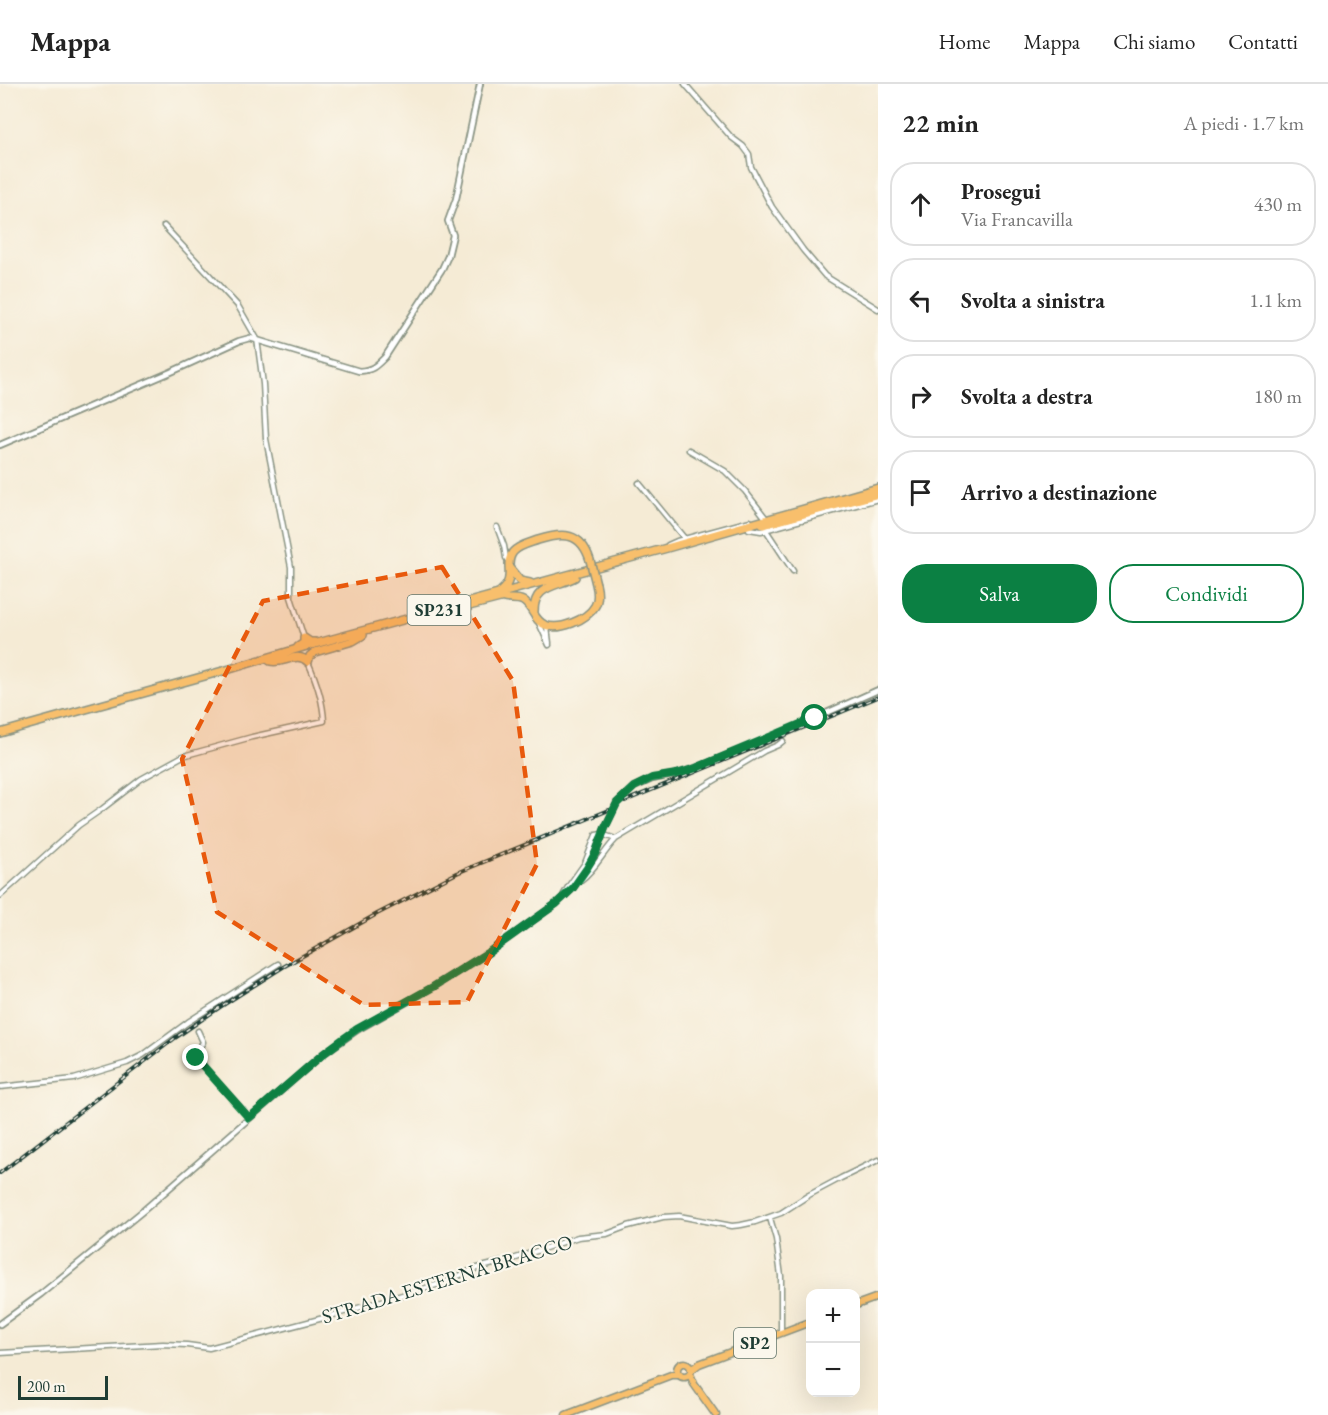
<!DOCTYPE html>
<html lang="it">
<head>
<meta charset="utf-8">
<style>
	body { margin:0; font-family:"EB Garamond",serif; background:#f2f2f2; color:#222 }
	.controls { position:absolute; right:18px; bottom:18px; display:grid; overflow:hidden; border-radius:12px; box-shadow:0 6px 24px #0002 }
	.controls button { width:54px; height:54px; display:grid; place-items:center; padding:0; border:0; border-bottom:2px solid #e0e0e0; background:#fff; color:#222; font:30px sans-serif }
	.scale { position:absolute; left:18px; bottom:15px; width:90px; box-sizing:border-box; padding-left:6px; border:3px solid #1f3d34; border-top:0; font-size:16px; line-height:21px; white-space:nowrap; color:#1f3d34; -webkit-text-stroke:4px #fbf7ec; paint-order:stroke }
	.stop { position:absolute; width:18px; height:18px; margin:-14px; border:4px solid #0b8043; border-radius:50%; background:#fff }
	.stop.end { background:#0b8043; border-color:#fff; box-shadow:0 2px 6px #0008 }
	.list { margin:0; padding:0; list-style:none }
	h2 { display:flex; justify-content:space-between; align-items:center; height:78px; margin:0; padding:0 24px; font-size:26px }
	h2 small { font-size:20px; font-weight:400; color:#767676 }
	.list li { display:grid; grid-template-columns:39px 1fr auto; gap:18px; align-items:center; box-sizing:border-box; height:84px; margin:0 12px 12px; padding:0 12px; border:2px solid #e0e0e0; border-radius:24px }
	.list b { display:block; font-size:22px; white-space:nowrap }
	.list p { margin:0; font-size:20px; white-space:nowrap; color:#767676 }
	.list em { font-size:20px; font-style:normal; color:#767676 }
	.actions { display:flex; gap:12px; padding:18px 24px }
	.actions a { flex:1; padding:14px 0; border:2px solid #0b8043; border-radius:24px; text-align:center; font-size:21px; color:#0b8043 }
	.actions .main { background:#0b8043; color:#fff }
	.icon { flex:none; width:33px; height:33px; fill:none; stroke:currentColor; stroke-width:2; stroke-linecap:round; stroke-linejoin:round }
	.map { position:relative; flex:none; width:878px; height:1331px; overflow:hidden }
	header { display:flex; align-items:center; gap:36px; box-sizing:border-box; height:84px; padding:0 30px; background:#fff; border-bottom:2px solid #e0e0e0 }
	header strong { font-size:28px }
	nav { display:flex; gap:33px; margin-inline-start:auto; font-size:21px }
	main { display:flex }
	aside { flex:1; background:#fff }
	.map>svg:first-child { display:block }
</style>
</head>
<body>
<header>
<strong>Mappa</strong>
<nav><a>Home</a><a>Mappa</a><a>Chi siamo</a><a>Contatti</a></nav>
</header>
<main>
<div class="map">
<svg width="878" height="1331" viewBox="0 0 878 1331">
	<rect width="100%" height="100%" fill="#fbf7ec"/>
	<filter id="ink" filterUnits="userSpaceOnUse"><feTurbulence type="fractalNoise" baseFrequency=".0167" numOctaves="2"/><feDisplacementMap in="SourceGraphic" scale="12" xChannelSelector="R" yChannelSelector="G"/><feConvolveMatrix kernelMatrix="1 2 1 2 8 2 1 2 1" color-interpolation-filters="sRGB"/></filter>
	<filter id="wash" filterUnits="userSpaceOnUse"><feTurbulence type="fractalNoise" baseFrequency=".008" numOctaves="4" result="noise"/><feDisplacementMap in="SourceGraphic" scale="24" xChannelSelector="R" yChannelSelector="G"/><feGaussianBlur stdDeviation="1.35" result="paint"/><feColorMatrix in="noise" values="0 0 0 0 0 0 0 0 0 0 0 0 0 0 0 0 0 1.4 0 .05"/><feComposite in="paint" operator="in"/></filter>
	<g filter="url(#wash)">
		<rect width="100%" height="100%" fill="#f5ebd5"/>
	</g>
	<g filter="url(#ink)">
		<g fill="none" stroke-linecap="round" stroke-linejoin="round">
			<!-- minor casing -->
			<g stroke="#8a9484" stroke-width="7">
				<path id="minor" d="M 685,0 L 731,53 L 743,62 L 749,70 L 751,83 L 772,123 L 803,166 L 825,192 L 878,225
					M 164,142 L 238,222 L 257,255 L 263,300 L 266,355 L 291,483 L 291,513 L 304,554
					M 689,366 L 725,387 L 745,407 L 765,433
					M 639,399 L 685,455
					M 497,443 L 504,462 L 506,474 L 509,478
					M 749,445 L 761,447 L 878,415
					M 766,446 L 793,487
					M 668,461 L 677,457 L 750,437
					M 539,539 L 549,561
					M 547,543 L 549,559
					M 607,752 L 616,755
					M 581,796 C 596,785 603,768 616,755 L 764,667 L 778,661 L 783,657
					M 564,810 L 568,803 L 585,779 L 596,751 L 602,750
					M 0,812 L 79,741 L 102,725 L 141,695 L 183,672 L 252,653 L 324,637 C 323,616 317,598 308,578
					M 198,947 L 203,958 L 196,969 L 196,974 L 249,1033
					M 0,1003 L 74,995 L 127,979 L 143,971 L 188,938 L 278,880
					M 770,1134 L 776,1155 L 781,1192 L 781,1249
					M 0,1269 L 163,1260 L 187,1261 L 209,1264 L 327,1233 L 443,1199 L 474,1185 L 513,1175 L 578,1153 L 607,1150 L 628,1142 L 663,1133 L 679,1132 L 732,1142 L 741,1141 L 755,1138 L 781,1129 L 809,1111 L 841,1094 L 878,1076"/>
			</g>
			<!-- tertiary casing -->
			<g stroke="#8a9484" stroke-width="8">
				<path id="tertiary" d="M 0,361 L 171,288 L 239,257 L 250,254 L 359,287 C 373,286 376,282 385,273 L 442,185 L 448,172 L 453,151 L 448,137 L 456,115 L 480,0
					M 0,1240 L 41,1210 L 144,1126 L 323,970 L 357,946 L 433,903 L 489,868 L 556,820 L 573,804 L 587,785 L 596,768 L 605,744 L 617,719 L 634,703 L 652,695 L 677,690 L 696,684 L 775,652 L 878,606"/>
			</g>
			<!-- primary casing -->
			<g stroke="#8a9484" stroke-width="9">
				<path id="primary" d="M 856,1221 L 878,1213
					M677 1286a7 7 0 1 1 14 0a7 7 0 1 1-14 0Z
					M 691,1286 L 699,1280 L 810,1238
					M 690,1290 L 694,1300 L 716,1331
					M 566,1331 L 671,1291 L 680,1291"/>
			</g>
			<!-- trunk casing -->
			<g stroke="#8a9484" stroke-width="10">
				<path id="trunk" d="M 763,441 L 878,410
					M 511,486 L 520,497 L 530,499
					M 501,507 C 517,494 503,480 513,468 C 519,461 530,459 538,456 C 563,448 581,448 590,476
					M 501,513 C 508,517 516,513 523,517 C 533,523 534,537 545,541 C 559,547 587,536 595,522 C 599,515 598,508 596,500
					M 450,527 L 500,514
					M 534,529 C 533,501 556,503 575,493
					M 298,563 L 304,559 L 304,554 L 310,558 L 315,558
					M 270,577 C 283,581 297,566 308,578 L 310,572 L 315,568 L 353,557 L 363,551
					M 0,649 L 230,585 L 307,562 L 667,464 L 878,404"/>
			</g>
			<!-- minor -->
			<use href="#minor" stroke="#fff" stroke-width="4"/>
			<!-- tertiary -->
			<use href="#tertiary" stroke="#fff" stroke-width="4.5"/>
			<!-- primary -->
			<use href="#primary" stroke="#f8bf6c" stroke-width="6"/>
			<!-- trunk -->
			<use href="#trunk" stroke="#f8bf6c" stroke-width="7"/>
			<!-- rail casing -->
			<g stroke="#1f3d34" stroke-width="4">
				<path id="rail" d="M 625,717 L 878,613
					M 0,1089 L 175,954 L 220,923 L 283,883 L 377,830 L 457,789 L 609,726"/>
			</g>
			<!-- rail -->
			<use href="#rail" stroke="#fbf7ec" stroke-width="1.5" stroke-dasharray="4.5" stroke-linecap="butt"/>
			<!-- trunk-bridge casing -->
			<g stroke="#8a9484" stroke-width="10" stroke-linecap="butt">
				<path id="trunk-bridge" d="M 590,476 L 596,500"/>
			</g>
			<!-- trunk-bridge -->
			<use href="#trunk-bridge" stroke="#f8bf6c" stroke-width="7"/>
		</g>
	</g>
	<g fill="none" stroke-linecap="round" stroke-linejoin="round" filter="url(#ink)">
		<!-- route -->
		<path stroke="#0b8043" stroke-width="8" d="M 196,974 L 249,1034 L 323,970 L 343,955 L 357,945 L 433,903 L 489,868 L 556,820 L 573,804 L 587,784 L 596,768 L 605,744 L 617,719 L 634,703 L 652,694 L 677,690 L 696,684 L 815,634"/>
	</g>
	<!-- marked area -->
	<path fill="#e8590c" fill-opacity="0.2" stroke="#e8590c" stroke-width="4.5" stroke-dasharray="12 8" stroke-linejoin="round" d="M 442,483 L 513,597 L 537,780 L 467,918 L 364,921 L 217,828 L 182,675 L 263,517 Z"/>
	<g text-anchor="middle" stroke-width="4.5" stroke-linejoin="round" paint-order="stroke">
		<!-- shield labels -->
		<g fill="#fbf7ec" stroke="#61756b" stroke-width="1.5">
			<rect x="407.5" y="511" width="63" height="30" rx="4.5"/>
			<rect x="734" y="1244" width="42" height="30" rx="4.5"/>
		</g>
		<g font-size="18" font-weight="bold" fill="#1f3d34">
			<text x="439" y="532">SP231</text>
			<text x="755" y="1265">SP2</text>
		</g>
		<!-- street labels -->
		<g font-size="20" fill="#1f3d34" stroke="#fbf7ec">
			<text transform="translate(447 1195) rotate(-17)" y="7">STRADA ESTERNA BRACCO</text>
		</g>
	</g>
</svg>
<div class="controls">
<button>+</button>
<button>−</button>
</div>
<div class="scale">200 m</div>
<div class="stop" style="left:815px;top:634px"></div>
<div class="stop end" style="left:196px;top:974px"></div>
</div>
<aside>
<h2>22 min<small>A piedi · 1.7 km</small></h2>
<ul class="list">
<li><svg class="icon" aria-label="ahead" viewBox="0 0 24 24"><path d="M12 20V5M6 11l6-6 6 6"/></svg><div><b>Prosegui</b><p>Via Francavilla</p></div><em>430 m</em></li>
<li><svg class="icon" aria-label="left" viewBox="0 0 24 24"><path d="M17 20v-9H6M10 6l-5 5 5 5"/></svg><div><b>Svolta a sinistra</b></div><em>1.1 km</em></li>
<li><svg class="icon" aria-label="right" viewBox="0 0 24 24"><path d="M7 20v-9h11M14 6l5 5-5 5"/></svg><div><b>Svolta a destra</b></div><em>180 m</em></li>
<li><svg class="icon" aria-label="arrive" viewBox="0 0 24 24"><path d="M6 21V4h12l-3 4 3 4H6"/></svg><div><b>Arrivo a destinazione</b></div></li>
</ul>
<div class="actions"><a class="main">Salva</a><a>Condividi</a></div>
</aside>
</main>
</body>
</html>
